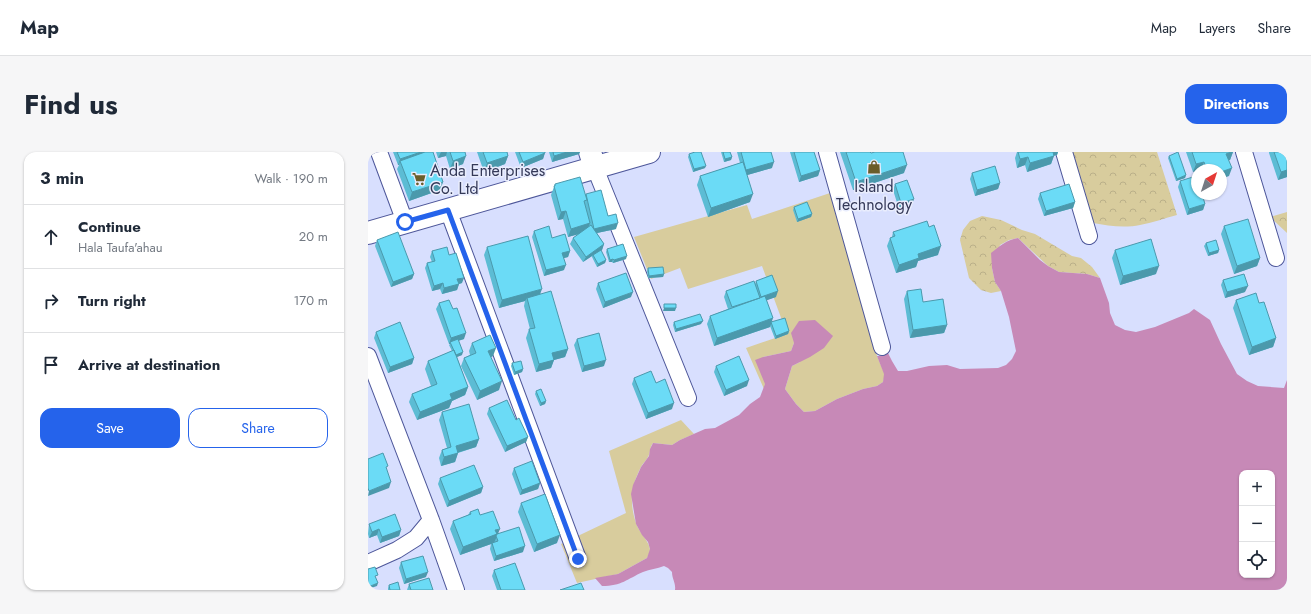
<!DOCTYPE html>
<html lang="en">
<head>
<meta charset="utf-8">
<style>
	body { margin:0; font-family:Jost,sans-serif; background:#f6f6f7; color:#1f2937 }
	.controls { position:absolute; right:12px; bottom:12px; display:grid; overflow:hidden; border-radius:8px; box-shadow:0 1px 3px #0004 }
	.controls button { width:36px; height:36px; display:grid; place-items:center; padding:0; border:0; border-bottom:1px solid #e0e1e3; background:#fff; color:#1f2937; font:20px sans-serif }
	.compass { position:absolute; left:823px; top:12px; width:36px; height:36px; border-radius:50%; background:#fff; box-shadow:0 1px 3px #0004; rotate:39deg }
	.stop { position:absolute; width:12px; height:12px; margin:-9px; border:3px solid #2563eb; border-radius:50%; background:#fff }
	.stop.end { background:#2563eb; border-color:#fff; box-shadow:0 1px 4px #0008 }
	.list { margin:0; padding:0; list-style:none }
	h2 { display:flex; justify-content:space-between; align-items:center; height:52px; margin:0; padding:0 16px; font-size:17px }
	h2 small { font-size:13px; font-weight:400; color:#747a83 }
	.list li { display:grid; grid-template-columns:26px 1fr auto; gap:12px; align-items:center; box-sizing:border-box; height:64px; padding:0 16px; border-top:1px solid #e0e1e3 }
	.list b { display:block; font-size:15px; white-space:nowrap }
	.list p { margin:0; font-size:13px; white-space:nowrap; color:#747a83 }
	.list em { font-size:13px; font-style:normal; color:#747a83 }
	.actions { display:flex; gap:8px; padding:12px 16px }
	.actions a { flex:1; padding:9px 0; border:1px solid #2563eb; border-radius:12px; text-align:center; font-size:14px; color:#2563eb }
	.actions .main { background:#2563eb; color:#fff }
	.icon { flex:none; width:22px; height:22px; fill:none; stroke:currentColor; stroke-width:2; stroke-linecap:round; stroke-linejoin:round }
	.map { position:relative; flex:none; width:919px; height:438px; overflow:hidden; border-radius:12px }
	header { display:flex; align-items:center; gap:24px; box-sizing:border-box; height:56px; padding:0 20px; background:#fff; border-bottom:1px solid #e0e1e3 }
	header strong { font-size:19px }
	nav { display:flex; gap:22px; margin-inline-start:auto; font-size:14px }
	.intro { display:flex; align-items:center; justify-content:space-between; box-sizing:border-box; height:96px; padding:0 24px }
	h1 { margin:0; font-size:28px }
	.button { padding:10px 18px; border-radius:12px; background:#2563eb; color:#fff; font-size:14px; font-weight:700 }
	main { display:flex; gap:24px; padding:0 24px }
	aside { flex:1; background:#fff; border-radius:12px; box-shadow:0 1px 3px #0004 }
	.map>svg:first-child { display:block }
</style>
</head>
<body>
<header>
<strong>Map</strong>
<nav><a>Map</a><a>Layers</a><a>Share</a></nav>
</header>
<div class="intro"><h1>Find us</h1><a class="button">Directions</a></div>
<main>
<aside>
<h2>3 min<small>Walk · 190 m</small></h2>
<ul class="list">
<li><svg class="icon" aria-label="ahead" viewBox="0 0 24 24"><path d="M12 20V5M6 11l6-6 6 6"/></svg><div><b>Continue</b><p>Hala Taufa'ahau</p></div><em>20 m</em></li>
<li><svg class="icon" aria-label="right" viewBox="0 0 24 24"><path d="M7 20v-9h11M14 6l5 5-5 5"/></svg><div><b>Turn right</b></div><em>170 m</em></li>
<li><svg class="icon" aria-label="arrive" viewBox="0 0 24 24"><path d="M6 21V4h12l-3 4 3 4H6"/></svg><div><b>Arrive at destination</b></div></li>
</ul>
<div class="actions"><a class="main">Save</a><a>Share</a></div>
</aside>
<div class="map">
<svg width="919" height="438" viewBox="0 0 919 438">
	<defs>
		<pattern id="forest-crowns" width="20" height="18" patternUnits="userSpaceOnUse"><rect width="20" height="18" fill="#d8cc9d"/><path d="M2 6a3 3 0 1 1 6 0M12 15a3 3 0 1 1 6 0" fill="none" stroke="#bab089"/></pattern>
	</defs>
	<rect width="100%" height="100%" fill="#d8dffe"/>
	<!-- grass -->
	<path fill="#d8cc9d" d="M 465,40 L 502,167 L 509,204 L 517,223 L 515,230 L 509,234 L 495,237 L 469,247 L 447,259 L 436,260 L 428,252 L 417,237 L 424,214 L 432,210 L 423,181 L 426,191 L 423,199 L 395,205 L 397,232 L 396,237 L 378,196 L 419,182 L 394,114 L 320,137 L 312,116 L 283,127 L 266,85 L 379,53 L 384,67 Z
		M 313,268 L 326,282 L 312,288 L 304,293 L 285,291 C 281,297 283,300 280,305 C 278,309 275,311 273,315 C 263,334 261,350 268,371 C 270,379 282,390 282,398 C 282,400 280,404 279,406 L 250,422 L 209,431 L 193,392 L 258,361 L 241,299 Z"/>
	<!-- forest -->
	<path fill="url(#forest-crowns)" d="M 701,0 L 789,0 L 809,63 C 797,66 784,71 772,73 C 757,76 740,74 725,71 Z
		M 919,60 L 919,81 L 902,65 Z
		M 614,64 L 633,68 L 654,78 L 667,82 L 704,104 L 713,106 L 724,115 L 732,126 L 719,122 L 691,120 L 680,114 L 650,86 L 641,88 L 632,93 L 624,116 L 627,130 L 633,139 L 623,141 L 613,138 L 601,126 L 592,88 L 595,78 L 602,69 Z"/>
	<!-- water -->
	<path fill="#c789b7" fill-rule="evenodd" d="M 650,86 L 672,108 L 680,114 L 691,120 L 719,122 L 732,126 L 741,151 L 742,161 L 747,173 L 757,178 L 768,180 L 787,175 L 821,161 L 826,157 L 842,168 L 853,192 L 869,222 L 879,229 L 890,234 L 916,236 L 919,228 L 919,438 L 307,438 C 308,431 304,427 304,420 L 300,416 L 296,414 C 289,417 282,417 275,420 C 259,427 254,434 234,434 L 227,426 L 250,422 L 279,406 L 282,397 L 280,390 L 274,383 L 268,372 L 263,342 L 265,333 L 273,315 L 281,304 L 282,297 L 285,291 L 304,293 L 312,288 L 337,277 L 347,276 L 371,263 L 382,252 L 392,245 L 397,232 L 387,208 L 395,205 L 423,199 L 426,191 L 423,181 L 431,169 L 447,168 L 465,184 L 456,196 L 442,205 L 424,214 L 417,237 L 428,252 L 436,260 L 447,259 L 469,247 L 495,237 L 509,234 L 515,230 L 516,222 L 509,204 L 515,204 L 520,201 L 524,209 L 530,219 L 539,219 L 561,214 L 579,213 L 592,217 L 630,216 L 638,213 L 644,207 L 648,199 L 641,165 L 633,139 L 627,130 L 624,116 L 623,101 C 632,94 638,88 650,86 ZM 874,321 L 904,321 L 904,423 L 874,423 Z"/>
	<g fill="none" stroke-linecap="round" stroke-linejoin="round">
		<!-- street casing -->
		<g stroke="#4e579a" stroke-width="18">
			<path id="street" d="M 11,0 L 37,70
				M 459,0 L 514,195
				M 696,0 L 721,84
				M 876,0 L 908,106
				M 227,16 L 320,246
				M 80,58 L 210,407
				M 0,204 L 63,368 L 88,438
				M 0,411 L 29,398 L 48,386 L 63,368"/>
		</g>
		<!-- secondary casing -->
		<g stroke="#4e579a" stroke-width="24">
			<path id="secondary" d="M 222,0 L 227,16"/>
		</g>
		<!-- primary casing -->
		<g stroke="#4e579a" stroke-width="24">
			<path id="primary" d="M 0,81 L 281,0"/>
		</g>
		<!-- street -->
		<use href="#street" stroke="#fff" stroke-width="16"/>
		<!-- secondary -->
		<use href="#secondary" stroke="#fff" stroke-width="22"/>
		<!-- primary -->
		<use href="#primary" stroke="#fff" stroke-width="22"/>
	</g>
	<!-- wall -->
	<path fill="#5cbcd4" d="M 25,0 L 65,0 L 75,30 L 72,38 L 41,49 L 29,17 L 31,13 L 30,13 Z
		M 68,0 L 97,0 L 95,12 L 82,17 L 78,4 L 70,6 Z
		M 109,0 L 139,0 L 140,4 L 137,12 L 116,20 Z
		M 147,0 L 177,0 L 175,7 L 153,16 Z
		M 181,0 L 212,0 L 211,2 L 184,10 Z
		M 353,0 L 362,0 L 364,5 L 363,8 L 356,10 Z
		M 369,0 L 403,0 L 404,16 L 379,23 L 382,50 L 340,65 L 329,33 L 332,24 L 372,11 Z
		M 422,0 L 446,0 L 452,18 L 450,24 L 431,30 Z
		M 472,0 L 502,0 L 503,1 L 536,21 L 485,38 Z
		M 649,0 L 690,0 L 689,3 L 686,3 L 683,12 L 659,20 L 657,13 L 649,16 L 647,6 Z
		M 818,0 L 865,0 L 862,8 L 861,8 L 861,24 L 853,18 L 829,18 L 825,20 Z
		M 901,0 L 919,0 L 919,25 L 910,28 L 901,1 Z
		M 321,2 L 337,16 L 325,20 L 320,5 Z
		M 801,4 L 818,23 L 817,26 L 808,29 L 800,6 Z
		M 604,21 L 632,31 L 630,37 L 607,44 L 602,27 Z
		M 812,29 L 837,52 L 835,58 L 819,63 L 810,35 Z
		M 187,32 L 217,43 L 218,42 L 240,64 L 248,77 L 229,81 L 236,92 L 234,98 L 232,99 L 238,108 L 237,111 L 229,115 L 224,105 L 224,104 L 215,110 L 202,92 L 205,86 L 210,82 L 200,85 L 195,67 L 190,68 L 183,43 Z
		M 527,32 L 544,53 L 531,57 L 525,38 Z
		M 672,41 L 707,50 L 705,56 L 676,64 L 670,47 Z
		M 426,55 L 444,62 L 443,65 L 429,70 L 425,58 Z
		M 856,74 L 892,106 L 889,114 L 866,122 L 853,82 Z
		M 561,75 L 570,103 L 550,109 L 548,115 L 528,121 L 519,94 L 522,86 L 524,85 L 525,80 Z
		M 166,79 L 184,86 L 202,99 L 200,105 L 196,106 L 196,118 L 176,124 L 164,85 Z
		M 9,88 L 46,122 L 44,127 L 23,135 L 7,94 Z
		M 838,91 L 851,98 L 850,101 L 840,104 L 836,94 Z
		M 119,95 L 173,142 L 200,197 L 197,205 L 186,208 L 183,216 L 168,220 L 158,186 L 161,177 L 162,177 L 156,154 L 157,149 L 131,156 L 116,103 Z
		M 239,97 L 258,107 L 245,111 L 244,110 L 241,110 L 238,100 Z
		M 747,98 L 788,122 L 752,133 L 744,106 Z
		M 64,99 L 81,103 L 94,131 L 91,132 L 89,138 L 74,142 L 72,137 L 64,139 L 57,116 L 59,111 L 64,110 L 62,105 Z
		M 280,116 L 296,122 L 295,125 L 280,126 L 279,119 Z
		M 855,128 L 877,140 L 857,146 L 853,133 Z
		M 388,129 L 408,145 L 398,148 L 403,170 L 421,179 L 420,182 L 407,187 L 402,174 L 402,175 L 346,194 L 339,172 L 342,164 L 360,157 L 356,145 L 358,139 L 387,132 Z
		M 230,131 L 263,145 L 235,156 L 228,137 Z
		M 539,139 L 579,173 L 576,181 L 542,186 L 536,147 Z
		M 868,148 L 891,151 L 908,186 L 905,195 L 881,203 L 865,156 Z
		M 71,151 L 96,187 L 90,189 L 94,203 L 89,205 L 100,235 L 97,243 L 84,249 L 81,256 L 49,268 L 41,250 L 44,242 L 63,234 L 57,217 L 60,209 L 84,199 L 81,193 L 82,192 L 81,192 L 68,157 Z
		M 306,170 L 333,172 L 307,180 L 305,173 Z
		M 8,180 L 46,206 L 44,212 L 20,221 L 6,186 Z
		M 209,187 L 236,214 L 214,220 L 206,193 Z
		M 104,191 L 125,204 L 123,205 L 131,238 L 109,248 L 93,214 L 96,206 L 102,203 L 101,199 Z
		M 144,211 L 155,217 L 154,220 L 146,223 L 143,214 Z
		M 348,214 L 379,234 L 356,244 L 346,220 Z
		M 266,226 L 288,231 L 304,257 L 278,267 L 264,232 Z
		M 168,239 L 178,249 L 177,252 L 172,254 L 167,242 Z
		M 121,256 L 148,268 L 160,285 L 158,290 L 137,300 L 119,262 Z
		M 74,260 L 111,287 L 108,295 L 90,301 L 87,310 L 73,314 L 71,306 L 74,298 L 79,296 L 71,268 Z
		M 146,316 L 172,331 L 170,337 L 152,343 L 144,322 Z
		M 72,326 L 115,335 L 113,341 L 79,355 L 70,332 Z
		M 153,351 L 189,391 L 166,400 L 150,360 Z
		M 102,360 L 112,363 L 130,382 L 155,400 L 126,409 L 122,397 L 123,392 L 92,403 L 82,377 L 85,369 L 100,363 Z
		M 1,372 L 33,378 L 31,384 L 12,391 L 9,383 L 1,386 L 0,382 Z
		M 33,410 L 58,425 L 36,432 L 31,416 Z
		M 126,418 L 157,438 L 129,438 L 124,424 Z
		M 41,432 L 65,438 L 39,438 Z
		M 21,433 L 32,438 L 20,438 L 20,436 Z"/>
	<!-- shaded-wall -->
	<path fill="#4b99ac" d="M 53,0 L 61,0 L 32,9 L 31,13 L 30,13 L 32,7 Z
		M 73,0 L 79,0 L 78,4 L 70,6 Z
		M 199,0 L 212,0 L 211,2 L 184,10 L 186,4 Z
		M 683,0 L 690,0 L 689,3 L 681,5 Z
		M 863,0 L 865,0 L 862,8 L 855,10 L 858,2 Z
		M 177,1 L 175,7 L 153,16 L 155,10 Z
		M 98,4 L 95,12 L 82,17 L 85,9 Z
		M 140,4 L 137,12 L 116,20 L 119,11 Z
		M 686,4 L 683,12 L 659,20 L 662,11 Z
		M 364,5 L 363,8 L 356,10 L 357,7 Z
		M 660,5 L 657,13 L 649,16 L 652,7 Z
		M 406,10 L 404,16 L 376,24 L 378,18 Z
		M 836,10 L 833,18 L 829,18 L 829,19 L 825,20 L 828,12 Z
		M 539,13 L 536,21 L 485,38 L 488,30 Z
		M 338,14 L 337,16 L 325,20 L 326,17 Z
		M 864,16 L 861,24 L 853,27 L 853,20 Z
		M 452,18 L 450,24 L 431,30 L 433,24 Z
		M 919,18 L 919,25 L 910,28 L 913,20 Z
		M 818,23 L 817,26 L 808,29 L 809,27 Z
		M 75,30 L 72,38 L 41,49 L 44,40 Z
		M 632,31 L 630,37 L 607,44 L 609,38 Z
		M 385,42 L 382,50 L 340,65 L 343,56 Z
		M 546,47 L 544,53 L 531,57 L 533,51 Z
		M 707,50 L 705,56 L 676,64 L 678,59 Z
		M 837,52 L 835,58 L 819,63 L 821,57 Z
		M 198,59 L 195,67 L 190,68 L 193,60 Z
		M 444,62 L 443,65 L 429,70 L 430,67 Z
		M 222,71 L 219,80 L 200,85 L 203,77 Z
		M 250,71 L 248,77 L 224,82 L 226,77 Z
		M 236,92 L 234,98 L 225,104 L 225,103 L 224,104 L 215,110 L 218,105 Z
		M 573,94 L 570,103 L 550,109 L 548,115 L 528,121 L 531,113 L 550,102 Z
		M 851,98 L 850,101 L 840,104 L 841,101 Z
		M 202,99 L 200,105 L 192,107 L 194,101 Z
		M 259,104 L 258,107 L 245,111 L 246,108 Z
		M 892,106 L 889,114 L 866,122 L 869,114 Z
		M 245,107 L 244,110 L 241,110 L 242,108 Z
		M 238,108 L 237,111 L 229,115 L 230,112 Z
		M 198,113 L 196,118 L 176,124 L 178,118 Z
		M 791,114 L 788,122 L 752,133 L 755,124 Z
		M 46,122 L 44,127 L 23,135 L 25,130 Z
		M 296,122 L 295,125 L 280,126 L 281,124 Z
		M 96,126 L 94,131 L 87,133 L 89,127 Z
		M 75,131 L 72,137 L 64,139 L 66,134 Z
		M 91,132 L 89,138 L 74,142 L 76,136 Z
		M 880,134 L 877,140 L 857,146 L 859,140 Z
		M 174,137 L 171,145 L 159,146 L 157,149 L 131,156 L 134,148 Z
		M 410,139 L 408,145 L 391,151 L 393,145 Z
		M 265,140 L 263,145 L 235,156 L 237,150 Z
		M 296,156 L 308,156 L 307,159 L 295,159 Z
		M 405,166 L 402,175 L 346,194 L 349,186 Z
		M 335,169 L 333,172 L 307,180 L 308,177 Z
		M 579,173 L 576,181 L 542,186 L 545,178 Z
		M 421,179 L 420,182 L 407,187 L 408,184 Z
		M 98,181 L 96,187 L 83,191 L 82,190 L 82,192 L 81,192 L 83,186 Z
		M 908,186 L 905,195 L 881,203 L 884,195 Z
		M 128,196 L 125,204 L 117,208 L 120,199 Z
		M 200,197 L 197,205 L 186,208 L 183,216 L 168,220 L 171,212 L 184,201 Z
		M 95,200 L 94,203 L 86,206 L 87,203 Z
		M 46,206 L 44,212 L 20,221 L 22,215 Z
		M 238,208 L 236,214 L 214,220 L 216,214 Z
		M 155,217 L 154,220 L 146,223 L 147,220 Z
		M 381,228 L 379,234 L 356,244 L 358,238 Z
		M 134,229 L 131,238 L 109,248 L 112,239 Z
		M 100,235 L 97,243 L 84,249 L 81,256 L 49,268 L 52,260 L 82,242 Z
		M 178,249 L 177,252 L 172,254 L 173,251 Z
		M 306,251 L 304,257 L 278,267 L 280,261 Z
		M 160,285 L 158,290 L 137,300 L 139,294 Z
		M 111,287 L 108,295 L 85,302 L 88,294 Z
		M 90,301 L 87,310 L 73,314 L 76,305 Z
		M 23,330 L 21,336 L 0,344 L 1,339 Z
		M 172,331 L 170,337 L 152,343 L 154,338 Z
		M 115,335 L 113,341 L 79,355 L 81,349 Z
		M 11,377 L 9,383 L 1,386 L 4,380 Z
		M 132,377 L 126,391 L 92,403 L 95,395 L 127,378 Z
		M 33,378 L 31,384 L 12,391 L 14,385 Z
		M 192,383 L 189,391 L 166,400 L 169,392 Z
		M 157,394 L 155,400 L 126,409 L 128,404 Z
		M 60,420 L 58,425 L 36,432 L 38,427 Z
		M 10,431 L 9,434 L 0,437 L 0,435 Z"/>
	<!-- building -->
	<path fill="#6bdbf6" stroke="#4b99ac" d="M 29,0 L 53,0 L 32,7 Z
		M 57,0 L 65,0 L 75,30 L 44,40 L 32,9 Z
		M 82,0 L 97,0 L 98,4 L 85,9 Z
		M 115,0 L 139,0 L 140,4 L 119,11 Z
		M 151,0 L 177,0 L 177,1 L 155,10 Z
		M 185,0 L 199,0 L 186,4 Z
		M 327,0 L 333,0 L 338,14 L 326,17 L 321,2 Z
		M 355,0 L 362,0 L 364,5 L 357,7 Z
		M 373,0 L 403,0 L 406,10 L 378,18 Z
		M 426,0 L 446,0 L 452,18 L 433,24 Z
		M 478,0 L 502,0 L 503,1 L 507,0 L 535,0 L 539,13 L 488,30 Z
		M 650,0 L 685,0 L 686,4 L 662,11 L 660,5 L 652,7 Z
		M 810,0 L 818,23 L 809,27 L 801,4 Z
		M 824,0 L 863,0 L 858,2 L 864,16 L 853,20 L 853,18 L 839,18 L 836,10 L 828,12 Z
		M 906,0 L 919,0 L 919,18 L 913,20 Z
		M 375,10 L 385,42 L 343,56 L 332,24 Z
		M 627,14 L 632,31 L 609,38 L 604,21 Z
		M 828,24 L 829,28 L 829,42 L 834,42 L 837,52 L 821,57 L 812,29 Z
		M 212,25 L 219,48 L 216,49 L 222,71 L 203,77 L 198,59 L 193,60 L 186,34 L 187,34 L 187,32 Z
		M 539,28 L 546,47 L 533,51 L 527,32 Z
		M 701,32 L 707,50 L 678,59 L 672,41 Z
		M 233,38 L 240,64 L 248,62 L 250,71 L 226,77 L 218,42 Z
		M 439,50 L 444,62 L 430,67 L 426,55 Z
		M 880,67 L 892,106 L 869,114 L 856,74 Z
		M 559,69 L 561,75 L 566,73 L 573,94 L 550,102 L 551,106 L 531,113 L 522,86 L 527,84 L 525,80 Z
		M 223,73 L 236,92 L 218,105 L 205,86 Z
		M 181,74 L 184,86 L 197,82 L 202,99 L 194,101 L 198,113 L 178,118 L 166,79 Z
		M 30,80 L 46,122 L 25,130 L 9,88 Z
		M 160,84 L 174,137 L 134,148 L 119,95 Z
		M 783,87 L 791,114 L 755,124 L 747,98 Z
		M 848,88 L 851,98 L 841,101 L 838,91 Z
		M 255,92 L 259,104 L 246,108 L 245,107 L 242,108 L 239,97 Z
		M 79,95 L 81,103 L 88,101 L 96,126 L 89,127 L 91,132 L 76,136 L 75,131 L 66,134 L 59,111 L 67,109 L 64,99 Z
		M 233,98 L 238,108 L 230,112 L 225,103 Z
		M 295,115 L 296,122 L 281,124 L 280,116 Z
		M 258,121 L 265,140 L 237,150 L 230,131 Z
		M 876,122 L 880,134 L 859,140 L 855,128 Z
		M 404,123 L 410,139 L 393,145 L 388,129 Z
		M 386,129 L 392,146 L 364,155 L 358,139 Z
		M 553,137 L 555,150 L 575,147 L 579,173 L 545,178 L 539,139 Z
		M 183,139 L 200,197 L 184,201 L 186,208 L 171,212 L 161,177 L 167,176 L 159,146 Z
		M 888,141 L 891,151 L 896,150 L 908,186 L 884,195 L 868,148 Z
		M 397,144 L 405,166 L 349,186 L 342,164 Z
		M 81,148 L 85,157 L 89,156 L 98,181 L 83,186 L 71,151 Z
		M 296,152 L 308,152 L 308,156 L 296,156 Z
		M 332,162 L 335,169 L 308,177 L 306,170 Z
		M 417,166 L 421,179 L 408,184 L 403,170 Z
		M 32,170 L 46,206 L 22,215 L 8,180 Z
		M 231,181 L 238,208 L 216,214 L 209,187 Z
		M 122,183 L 128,196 L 120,199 L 134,229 L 112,239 L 96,206 L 108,201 L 104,191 Z
		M 90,187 L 95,200 L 88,203 L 82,190 Z
		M 86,198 L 100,235 L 82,242 L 84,247 L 52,260 L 44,242 L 69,232 L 60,209 Z
		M 371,204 L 381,228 L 358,238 L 348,214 Z
		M 153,209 L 155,217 L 147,220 L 144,211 Z
		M 283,219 L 288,231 L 297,227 L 306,251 L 280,261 L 266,226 Z
		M 173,237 L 178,249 L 173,251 L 168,239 Z
		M 139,248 L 148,268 L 151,266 L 160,285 L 139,294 L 121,256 Z
		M 101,252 L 111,287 L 88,294 L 90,301 L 76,305 L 74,298 L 83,295 L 74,260 Z
		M 15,301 L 20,314 L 18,315 L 23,330 L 1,339 L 0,336 L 0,307 Z
		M 164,309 L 172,331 L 154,338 L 146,316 Z
		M 106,313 L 115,335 L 81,349 L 72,326 Z
		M 177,342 L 192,383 L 169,392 L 153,351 Z
		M 110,357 L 112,363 L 125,359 L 132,377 L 127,378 L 129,382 L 95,395 L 85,369 L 103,362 L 102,360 Z
		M 27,362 L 33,378 L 14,385 L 11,377 L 4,380 L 1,372 Z
		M 151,375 L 157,394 L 128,404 L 124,391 L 130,389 L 128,384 L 129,382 Z
		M 55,404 L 60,420 L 38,427 L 33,410 Z
		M 147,411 L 157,438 L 133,438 L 126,418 Z
		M 7,415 L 10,423 L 7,424 L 10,431 L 0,435 L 0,417 Z
		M 61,426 L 65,438 L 43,438 L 41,432 Z
		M 30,430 L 32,438 L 22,438 L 21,433 Z
		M 213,431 L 216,438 L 192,438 Z"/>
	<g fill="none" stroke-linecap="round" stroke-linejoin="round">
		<!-- route -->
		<path stroke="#2563eb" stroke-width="5" d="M 37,70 L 80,58 L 210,407"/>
	</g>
	<!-- icons -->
	<defs>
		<g id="shop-bare" transform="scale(1.08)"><path d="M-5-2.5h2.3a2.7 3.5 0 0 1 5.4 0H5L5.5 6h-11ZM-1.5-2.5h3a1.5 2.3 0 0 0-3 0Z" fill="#6a5d2a" stroke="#e9edfd" stroke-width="2.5" paint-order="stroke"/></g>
		<g id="supermarket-bare" transform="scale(1.08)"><path d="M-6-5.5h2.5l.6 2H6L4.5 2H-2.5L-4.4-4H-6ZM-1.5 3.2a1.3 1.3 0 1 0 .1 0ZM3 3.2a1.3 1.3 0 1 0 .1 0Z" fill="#6a5d2a" stroke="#e9edfd" stroke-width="2.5" paint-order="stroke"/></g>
	</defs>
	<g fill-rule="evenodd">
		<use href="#shop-bare" x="506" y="15"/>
		<use href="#supermarket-bare" x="51" y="27"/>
	</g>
	<g text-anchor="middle" stroke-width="3" stroke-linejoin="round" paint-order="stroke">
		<!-- poi labels -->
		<g font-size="16" fill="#343958" stroke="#e9edfd" text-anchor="start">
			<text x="62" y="24">Anda Enterprises<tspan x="62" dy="18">Co. Ltd</tspan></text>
			<text x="506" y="40" text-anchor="middle">Island<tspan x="506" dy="18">Technology</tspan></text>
		</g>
	</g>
</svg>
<div class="controls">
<button>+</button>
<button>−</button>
<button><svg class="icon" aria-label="locate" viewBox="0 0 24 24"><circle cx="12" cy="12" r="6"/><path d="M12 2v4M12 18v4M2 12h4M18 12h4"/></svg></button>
</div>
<svg class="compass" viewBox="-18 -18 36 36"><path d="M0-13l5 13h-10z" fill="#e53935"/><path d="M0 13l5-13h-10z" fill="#747a83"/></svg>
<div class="stop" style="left:37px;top:70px"></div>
<div class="stop end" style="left:210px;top:407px"></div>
</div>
</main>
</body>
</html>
